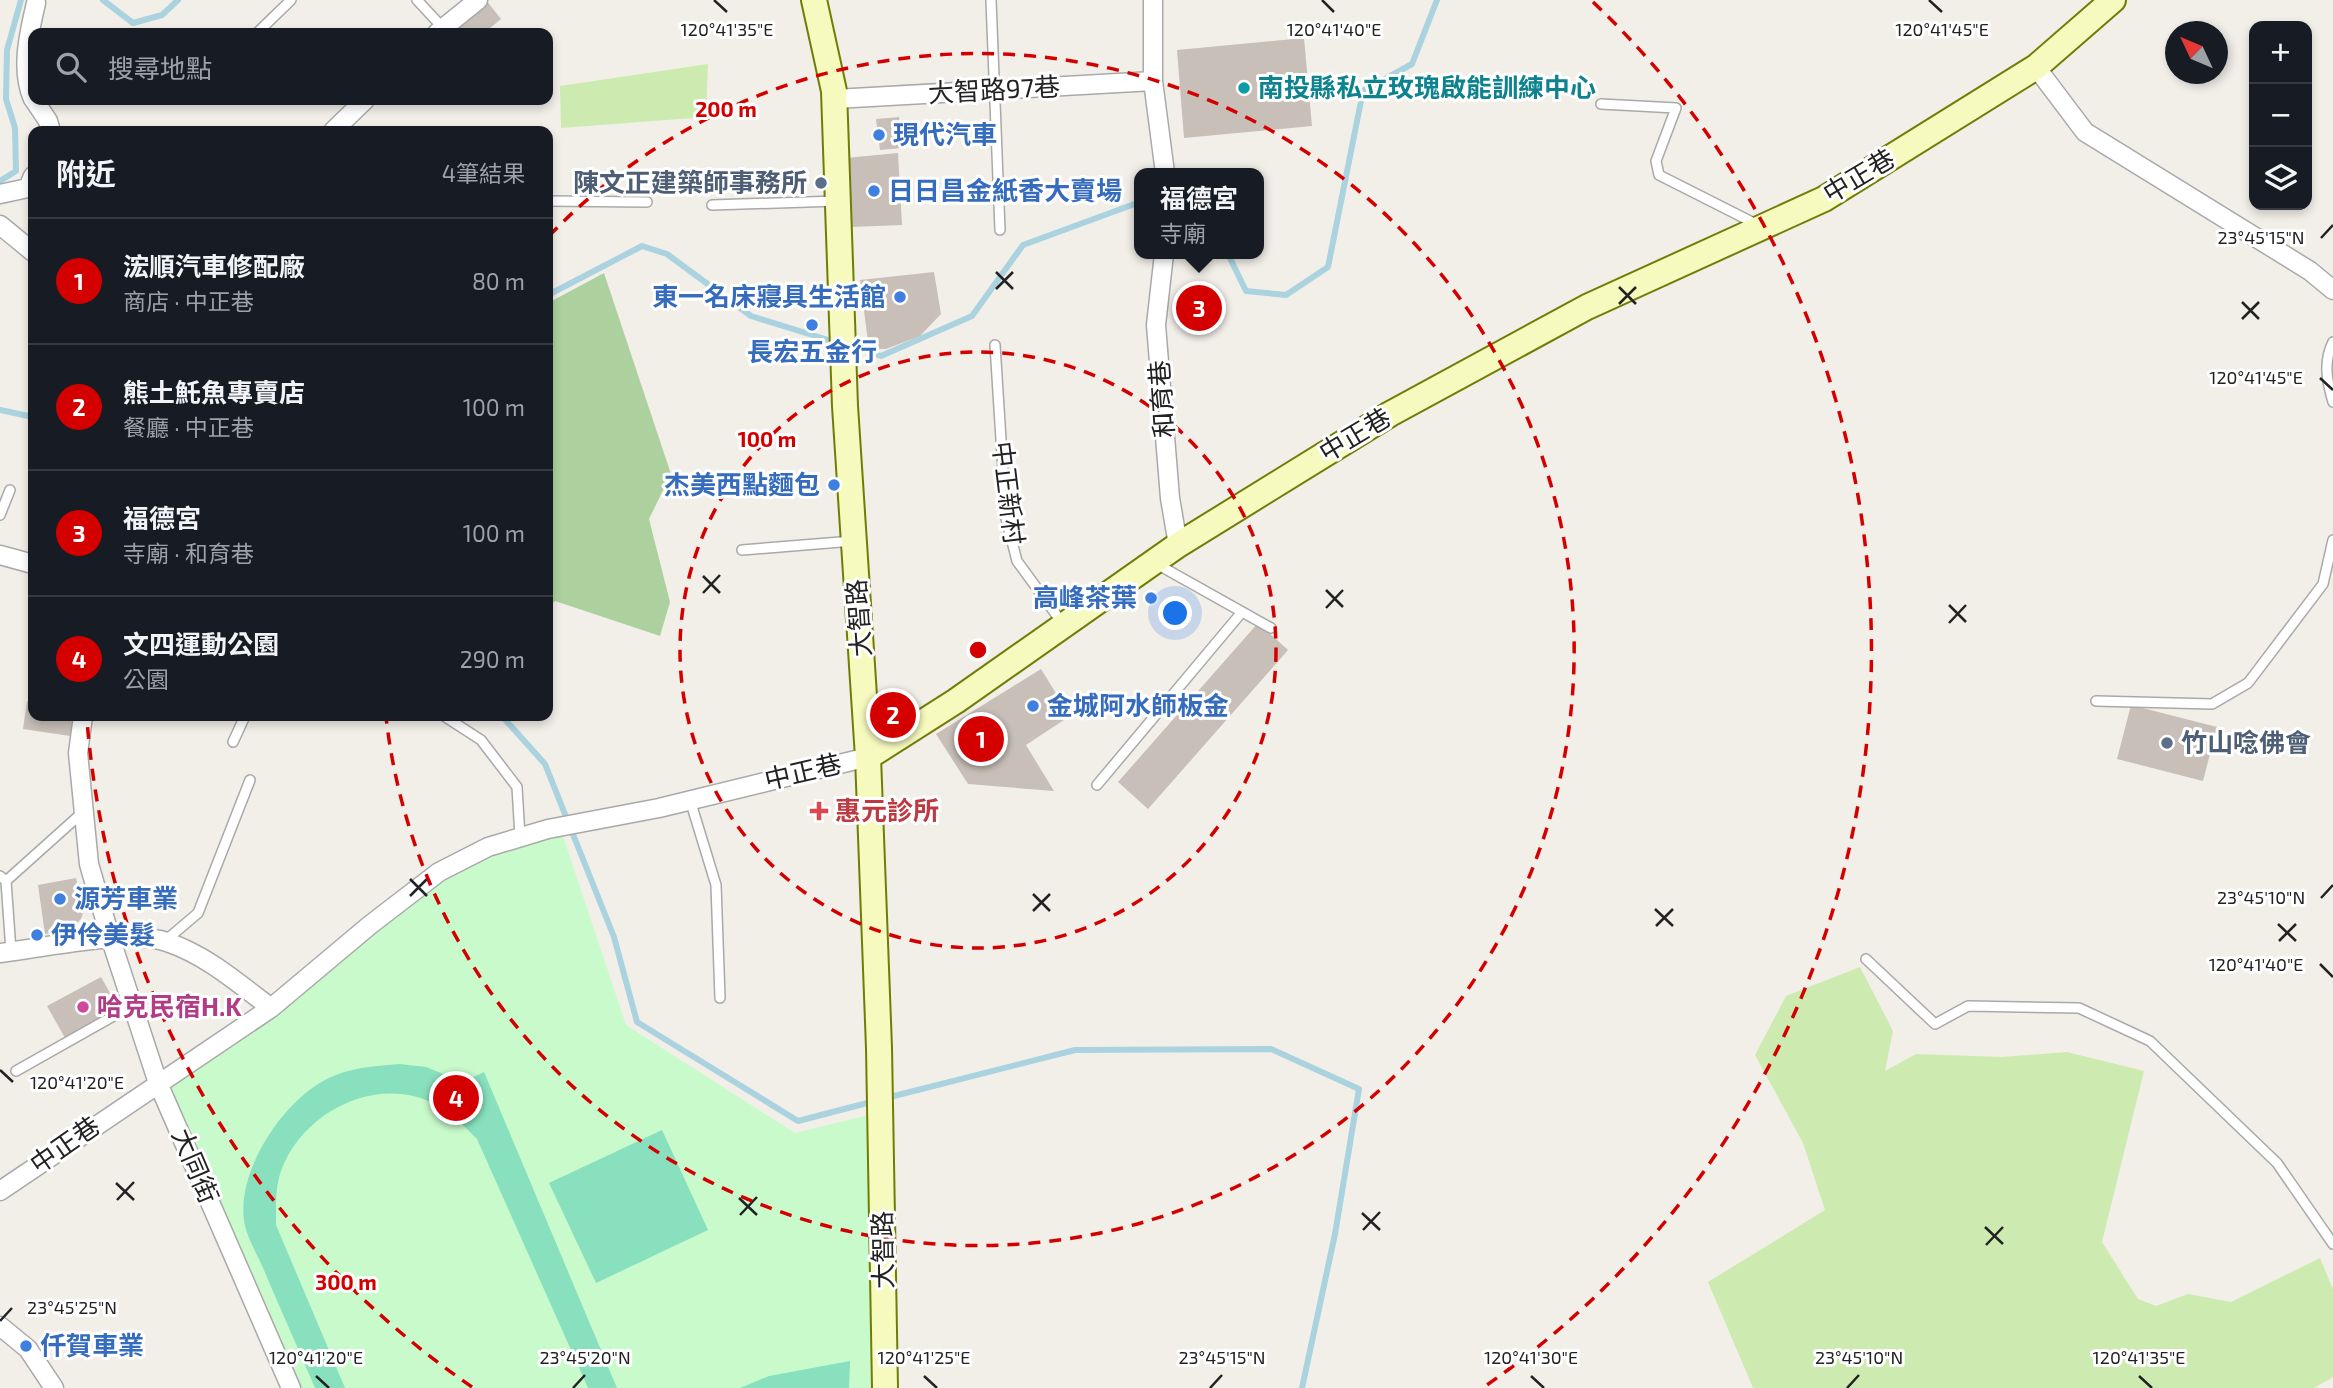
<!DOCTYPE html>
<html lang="zh-TW">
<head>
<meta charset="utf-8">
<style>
	body { margin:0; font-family:"Exo 2","Noto Sans TC",sans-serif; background:#20242c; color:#f1f3f6 }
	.controls { position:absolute; right:21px; top:21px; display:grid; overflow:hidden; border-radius:14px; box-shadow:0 4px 10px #0003 }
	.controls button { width:63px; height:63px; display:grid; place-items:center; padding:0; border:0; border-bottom:2px solid #363941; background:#171b24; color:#f1f3f6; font:35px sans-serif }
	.compass { position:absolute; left:2165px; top:21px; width:63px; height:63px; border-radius:50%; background:#171b24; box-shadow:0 4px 10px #0003; rotate:314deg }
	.you { position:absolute; left:1176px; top:614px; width:24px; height:24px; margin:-18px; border:5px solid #fff; border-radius:50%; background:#1a73e8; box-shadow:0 0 0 10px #1a73e833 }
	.badge { display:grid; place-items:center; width:46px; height:46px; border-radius:50%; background:#d40000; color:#fff; font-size:23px; font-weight:700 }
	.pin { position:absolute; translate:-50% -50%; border:4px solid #fff; box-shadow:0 2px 7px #0006 }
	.popup { position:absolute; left:1134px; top:168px; width:130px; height:91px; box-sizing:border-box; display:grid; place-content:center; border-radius:14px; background:#171b24; filter:drop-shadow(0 2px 5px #0005); font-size:23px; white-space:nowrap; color:#9ea1a6 }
	.popup b { font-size:26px; color:#f1f3f6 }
	.popup::after { content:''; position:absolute; left:50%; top:100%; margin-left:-14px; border:14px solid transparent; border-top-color:#171b24 }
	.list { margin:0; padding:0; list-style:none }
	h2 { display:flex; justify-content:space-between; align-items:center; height:91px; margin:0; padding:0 28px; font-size:30px }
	h2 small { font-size:23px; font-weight:400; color:#9ea1a6 }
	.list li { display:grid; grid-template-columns:46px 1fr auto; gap:21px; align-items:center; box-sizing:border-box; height:126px; padding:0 28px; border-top:2px solid #363941 }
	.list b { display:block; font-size:26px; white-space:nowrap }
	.list p { margin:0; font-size:23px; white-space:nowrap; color:#9ea1a6 }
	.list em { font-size:23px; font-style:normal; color:#9ea1a6 }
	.icon { flex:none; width:38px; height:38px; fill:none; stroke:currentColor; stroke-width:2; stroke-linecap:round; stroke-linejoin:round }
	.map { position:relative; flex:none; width:2333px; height:1388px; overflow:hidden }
	.search { position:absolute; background:#171b24; box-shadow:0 4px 10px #0003; left:28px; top:28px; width:525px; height:77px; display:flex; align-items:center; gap:18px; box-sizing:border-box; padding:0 24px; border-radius:14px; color:#9ea1a6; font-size:26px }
	.panel { position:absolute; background:#171b24; box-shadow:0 4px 10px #0003; left:28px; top:126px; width:525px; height:595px; border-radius:14px }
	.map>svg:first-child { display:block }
</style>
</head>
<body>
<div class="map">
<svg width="2333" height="1388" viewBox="0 0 2333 1388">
	<rect width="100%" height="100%" fill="#f2efe9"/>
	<!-- grass -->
	<path fill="#cdebb0" d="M 708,64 L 706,117 L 561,128 L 560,86 Z
		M 1860,967 L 1893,1031 L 1885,1071 L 1916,1054 L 2002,1057 L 2067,1052 L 2144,1071 L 2102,1242 L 2138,1299 L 2156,1306 L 2188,1294 L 2231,1302 L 2320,1258 L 2333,1289 L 2333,1377 L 2314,1388 L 1753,1388 L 1708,1282 L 1825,1210 L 1803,1143 L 1755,1055 L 1786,996 Z"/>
	<!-- forest -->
	<path fill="#add19e" d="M 604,273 L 671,474 L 649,519 L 670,602 L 660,636 L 555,601 L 548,606 L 548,303 Z"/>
	<!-- park -->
	<path fill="#c8facc" d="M 560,827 L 626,1025 L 795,1133 L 881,1112 L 887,1388 L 293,1388 L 166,1085 L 439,872 Z"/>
	<!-- pitch -->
	<path fill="#88e0be" d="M 399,1064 L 426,1067 L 463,1082 L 484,1072 L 617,1388 L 588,1388 L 477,1139 C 463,1125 449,1111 431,1102 C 373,1076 302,1113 281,1171 C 275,1188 276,1207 276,1225 L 345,1388 L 315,1388 C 299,1350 282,1313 266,1275 C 260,1259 249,1242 245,1226 C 233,1172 287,1093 336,1075 C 356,1067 378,1066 399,1064 Z
		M 662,1130 L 708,1230 L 596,1283 L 549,1183 Z
		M 850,1361 L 849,1388 L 740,1388 L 769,1376 Z"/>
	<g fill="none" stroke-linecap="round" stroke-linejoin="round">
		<!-- stream -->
		<path stroke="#aad3df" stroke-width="6" d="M 103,0 L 133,23 L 162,15 L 178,0
			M 0,181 L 16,171 L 15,128 L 6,99 L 7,50 L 21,0
			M 1228,254 L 1246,291 L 1286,295 L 1328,267 L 1363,91 L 1412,64 L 1437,0
			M 548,295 L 642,246 L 667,254 L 751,316 L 838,343
			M 849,346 L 881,356 L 972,316 L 1023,245 L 1140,202
			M 0,410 L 33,417
			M 502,716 L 545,764 L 614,937 L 637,1022 L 798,1121 L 875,1101
			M 886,1098 L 1075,1050 L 1271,1049 L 1359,1089 L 1335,1234 L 1302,1388"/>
	</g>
	<!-- building -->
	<path fill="#c7bfb8" d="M 486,0 L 501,19 L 484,33 L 436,33 Z
		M 1304,38 L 1312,126 L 1184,138 L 1177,50 Z
		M 899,117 L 902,148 L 880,150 L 876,119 Z
		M 898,153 L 902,225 L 851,227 L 846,158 Z
		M 934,272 L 941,314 L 920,336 L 886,349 L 869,349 L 860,280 Z
		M 1258,623 L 1288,650 L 1148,809 L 1118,782 Z
		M 1041,669 L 1070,716 L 1026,745 L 1054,791 L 968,784 L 936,734 Z
		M 27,701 L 33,702 L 33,716 L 73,716 L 70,736 L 23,729 Z
		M 2131,705 L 2217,727 L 2203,781 L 2117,759 Z
		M 76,878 L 83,913 L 81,919 L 70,930 L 45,934 L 38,885 Z
		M 101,977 L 119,1009 L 65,1038 L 47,1006 Z"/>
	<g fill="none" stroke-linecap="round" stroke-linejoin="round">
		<!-- lane casing -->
		<g stroke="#a9a9a9" stroke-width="12">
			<path id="lane" d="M 417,0 L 443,28
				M 991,0 L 1000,230
				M 257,33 L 291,0
				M 1601,104 L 1676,108 L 1656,161 L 1659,175 L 1758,225
				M 548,201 L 647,202
				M 712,205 L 838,201
				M 2333,342 C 2323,362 2327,382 2333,402
				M 995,345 L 1006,518 L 1017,561 L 1063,624
				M 0,515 L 10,490
				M 742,550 L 853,541
				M 1155,563 L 1271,628
				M 2096,701 L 2212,704 L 2248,683 L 2323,584 L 2333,540
				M 444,716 L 481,740 L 517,787 L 520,837
				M 233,742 L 245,716
				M 1097,785 L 1242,612
				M 690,800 L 716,885 L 720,998
				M 0,876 L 6,881 L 11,951
				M 6,881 L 83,812
				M 165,941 L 198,913 L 250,780
				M 1866,959 L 1935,1024 L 1968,1006 L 2079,1008 L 2150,1041 L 2277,1163 L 2333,1244
				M 16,1071 L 133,1005"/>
		</g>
		<!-- street casing -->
		<g stroke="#a9a9a9" stroke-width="21">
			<path id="street" d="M 1153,0 L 1153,81 L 1165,173
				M 437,33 L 478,0
				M 2036,67 L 2085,132 L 2310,271 L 2333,290
				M 33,99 C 20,70 29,33 36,3
				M 835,99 L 1153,81
				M 34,100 L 48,121 L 51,131
				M 333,131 L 365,100
				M 0,194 L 28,188 L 33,176
				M 0,225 L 33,252
				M 1164,254 L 1156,325 L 1170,498 L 1178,545
				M 0,555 L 33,564
				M 83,716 L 78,753 L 89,864 L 111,940 L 158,1083 L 291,1388
				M 0,953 C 41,948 130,929 167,942 C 206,955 238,983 271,1008
				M 0,1191 L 271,1008 L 370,925 L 439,872 L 488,847 L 548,829 L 659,808 L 868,757
				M 0,1326 L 28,1349 L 54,1388"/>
		</g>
		<!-- secondary casing -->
		<g stroke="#707d05" stroke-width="28">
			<path id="secondary" d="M 814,0 L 834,91 L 845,406 L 868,757 L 879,1048 L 885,1388
				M 868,757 L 956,701 L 1178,545 L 1390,414 L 1587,307 L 1824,199 L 2036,67 L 2113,0"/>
		</g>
		<!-- lane -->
		<use href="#lane" stroke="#fff" stroke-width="9"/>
		<!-- street -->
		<use href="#street" stroke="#fff" stroke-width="18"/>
		<!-- secondary -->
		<use href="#secondary" stroke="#f7fabf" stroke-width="24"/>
	</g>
	<!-- ticks -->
	<path fill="none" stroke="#222" stroke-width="2.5" d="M 714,0 L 727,12M 1322,0 L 1334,12M 1929,0 L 1942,12M 2321,238 L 2333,225M 996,272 L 1013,289M 1619,287 L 1636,304M 996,289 L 1013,272M 2242,302 L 2259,319M 1619,304 L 1636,287M 2242,319 L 2259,302M 2320,378 L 2333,390M 703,576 L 720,593M 1326,590 L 1343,607M 703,593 L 720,575M 1949,605 L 1966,622M 1326,608 L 1343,590M 1949,623 L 1966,605M 410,879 L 427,896M 1033,894 L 1050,911M 410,896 L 427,879M 2321,898 L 2333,885M 1655,909 L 1673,926M 1033,911 L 1050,894M 2278,924 L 2296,941M 1656,926 L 1673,909M 2279,941 L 2296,924M 2320,964 L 2333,977M 0,1070 L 13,1082M 116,1183 L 134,1200M 739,1198 L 757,1215M 117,1200 L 134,1182M 1362,1213 L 1380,1230M 740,1215 L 757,1197M 1985,1227 L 2003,1244M 1363,1230 L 1380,1212M 1986,1245 L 2003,1227M 0,1321 L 12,1308M 316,1376 L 329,1388M 924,1376 L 937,1388M 1531,1376 L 1544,1388M 2139,1376 L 2152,1388M 573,1388 L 585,1375M 1210,1388 L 1222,1375M 1847,1388 L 1859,1375"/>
	<!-- distance rings -->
	<g fill="none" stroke="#d40000" stroke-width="3.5" stroke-dasharray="12 9">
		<circle cx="978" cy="650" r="298"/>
		<path d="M549 236A596 596 0 1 1 386 717"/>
		<path d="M472 1387A894 894 0 0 1 87 720M1593 2A894 894 0 0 1 1484 1387"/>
	</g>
	<!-- markers -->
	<circle fill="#0f9aa8" stroke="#fff" stroke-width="2.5" cx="1244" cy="88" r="7"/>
	<g fill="#3f7fe0" stroke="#fff" stroke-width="2.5">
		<circle cx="879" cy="135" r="7"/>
		<circle cx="874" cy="191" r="7"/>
		<circle cx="900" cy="297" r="7"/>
		<circle cx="812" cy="325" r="7"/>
		<circle cx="834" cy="485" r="7"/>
		<circle cx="1151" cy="598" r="7"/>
		<circle cx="1033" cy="706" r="7"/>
		<circle cx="60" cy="899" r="7"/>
		<circle cx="37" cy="935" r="7"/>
		<circle cx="26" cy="1346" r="7"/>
	</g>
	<g fill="#5c6f8a" stroke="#fff" stroke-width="2.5">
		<circle cx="821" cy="183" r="7"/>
		<circle cx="2167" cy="743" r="7"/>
	</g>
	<path fill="#e0444e" stroke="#fff" stroke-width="2.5" d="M815.5 800.5h7v7h7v7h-7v7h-7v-7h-7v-7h7z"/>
	<circle fill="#d1479c" stroke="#fff" stroke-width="2.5" cx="83" cy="1007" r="7"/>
	<g text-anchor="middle" stroke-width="6" stroke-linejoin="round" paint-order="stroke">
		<!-- culture labels -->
		<g font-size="26" font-weight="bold" fill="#0d838f" stroke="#fff" text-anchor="start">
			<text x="1258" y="97">南投縣私立玫瑰啟能訓練中心</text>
		</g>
		<!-- street labels -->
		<g font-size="26" fill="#222" stroke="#fff">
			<text transform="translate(994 90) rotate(-3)" y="9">大智路97巷</text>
			<text transform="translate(1859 176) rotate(-31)" y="9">中正巷</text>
			<text transform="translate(1162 399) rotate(-94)" y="9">和育巷</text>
			<text transform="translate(1355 435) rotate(-31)" y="9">中正巷</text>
			<text transform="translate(1008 493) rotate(83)" y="9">中正新村</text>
			<text transform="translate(859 618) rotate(-94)" y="9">大智路</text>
			<text transform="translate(803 772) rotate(-13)" y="9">中正巷</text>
			<text transform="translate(65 1145) rotate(-35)" y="9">中正巷</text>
			<text transform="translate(195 1166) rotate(67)" y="9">大同街</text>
			<text transform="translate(883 1250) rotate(-91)" y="9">大智路</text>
		</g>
		<!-- shop labels -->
		<g font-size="26" font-weight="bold" fill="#366cbe" stroke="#fff" text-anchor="start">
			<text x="893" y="144">現代汽車</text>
			<text x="888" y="200">日日昌金紙香大賣場</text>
			<text x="886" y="306" text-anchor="end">東一名床寢具生活館</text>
			<text x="812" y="361" text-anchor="middle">長宏五金行</text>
			<text x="820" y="494" text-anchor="end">杰美西點麵包</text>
			<text x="1137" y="607" text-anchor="end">高峰茶葉</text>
			<text x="1047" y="715">金城阿水師板金</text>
			<text x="74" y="908">源芳車業</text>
			<text x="51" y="944">伊伶美髮</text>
			<text x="40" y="1355">仟賀車業</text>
		</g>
		<!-- service labels -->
		<g font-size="26" font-weight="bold" fill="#4e5e75" stroke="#fff" text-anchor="end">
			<text x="807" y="192">陳文正建築師事務所</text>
			<text x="2181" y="752" text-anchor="start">竹山唸佛會</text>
		</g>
		<!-- health labels -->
		<g font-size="26" font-weight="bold" fill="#be3a42" stroke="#fff" text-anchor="start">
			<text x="835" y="820">惠元診所</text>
		</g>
		<!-- hotel labels -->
		<g font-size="26" font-weight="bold" fill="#b23c85" stroke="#fff" text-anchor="start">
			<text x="97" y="1016">哈克民宿H.K</text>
		</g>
	</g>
	<g font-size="18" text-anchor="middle" fill="#222" stroke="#fff" stroke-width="6" stroke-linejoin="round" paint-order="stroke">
		<text x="727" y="36">120°41'35"E</text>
		<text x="1334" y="36">120°41'40"E</text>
		<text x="1942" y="36">120°41'45"E</text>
		<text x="2261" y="244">23°45'15"N</text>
		<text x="2256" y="384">120°41'45"E</text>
		<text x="2261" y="904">23°45'10"N</text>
		<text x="2256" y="971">120°41'40"E</text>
		<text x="77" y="1089">120°41'20"E</text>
		<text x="72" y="1314">23°45'25"N</text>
		<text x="585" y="1364">23°45'20"N</text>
		<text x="1222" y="1364">23°45'15"N</text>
		<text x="1859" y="1364">23°45'10"N</text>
		<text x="316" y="1364">120°41'20"E</text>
		<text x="924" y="1364">120°41'25"E</text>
		<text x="1531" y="1364">120°41'30"E</text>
		<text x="2139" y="1364">120°41'35"E</text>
	</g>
	<circle cx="978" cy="650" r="10" fill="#d40000" stroke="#fff" stroke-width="3.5"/>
	<g font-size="21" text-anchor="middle" font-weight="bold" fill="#d40000" stroke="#fff" stroke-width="6" stroke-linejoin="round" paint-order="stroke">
		<text x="726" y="117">200 m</text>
		<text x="767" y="447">100 m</text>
		<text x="346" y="1290">300 m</text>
	</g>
</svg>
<div class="controls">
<button>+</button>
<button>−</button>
<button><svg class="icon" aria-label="layers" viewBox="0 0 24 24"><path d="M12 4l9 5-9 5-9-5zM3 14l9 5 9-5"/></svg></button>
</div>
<svg class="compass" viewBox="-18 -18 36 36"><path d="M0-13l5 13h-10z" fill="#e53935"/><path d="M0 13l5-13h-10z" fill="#9ea1a6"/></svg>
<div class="you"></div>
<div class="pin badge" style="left:981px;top:739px">1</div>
<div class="pin badge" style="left:893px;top:715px">2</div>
<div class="pin badge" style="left:1199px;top:308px">3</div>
<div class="popup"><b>福德宮</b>寺廟</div>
<div class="pin badge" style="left:456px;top:1098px">4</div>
<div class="search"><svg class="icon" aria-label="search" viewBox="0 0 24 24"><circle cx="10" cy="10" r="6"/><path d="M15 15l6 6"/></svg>搜尋地點</div>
<section class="panel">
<h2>附近<small>4筆結果</small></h2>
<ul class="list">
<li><span class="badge">1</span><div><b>浤順汽車修配廠</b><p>商店 · 中正巷</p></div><em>80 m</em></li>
<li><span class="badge">2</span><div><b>熊土魠魚專賣店</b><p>餐廳 · 中正巷</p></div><em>100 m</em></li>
<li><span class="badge">3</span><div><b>福德宮</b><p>寺廟 · 和育巷</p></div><em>100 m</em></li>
<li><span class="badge">4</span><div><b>文四運動公園</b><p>公園</p></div><em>290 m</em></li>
</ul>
</section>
</div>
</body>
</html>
